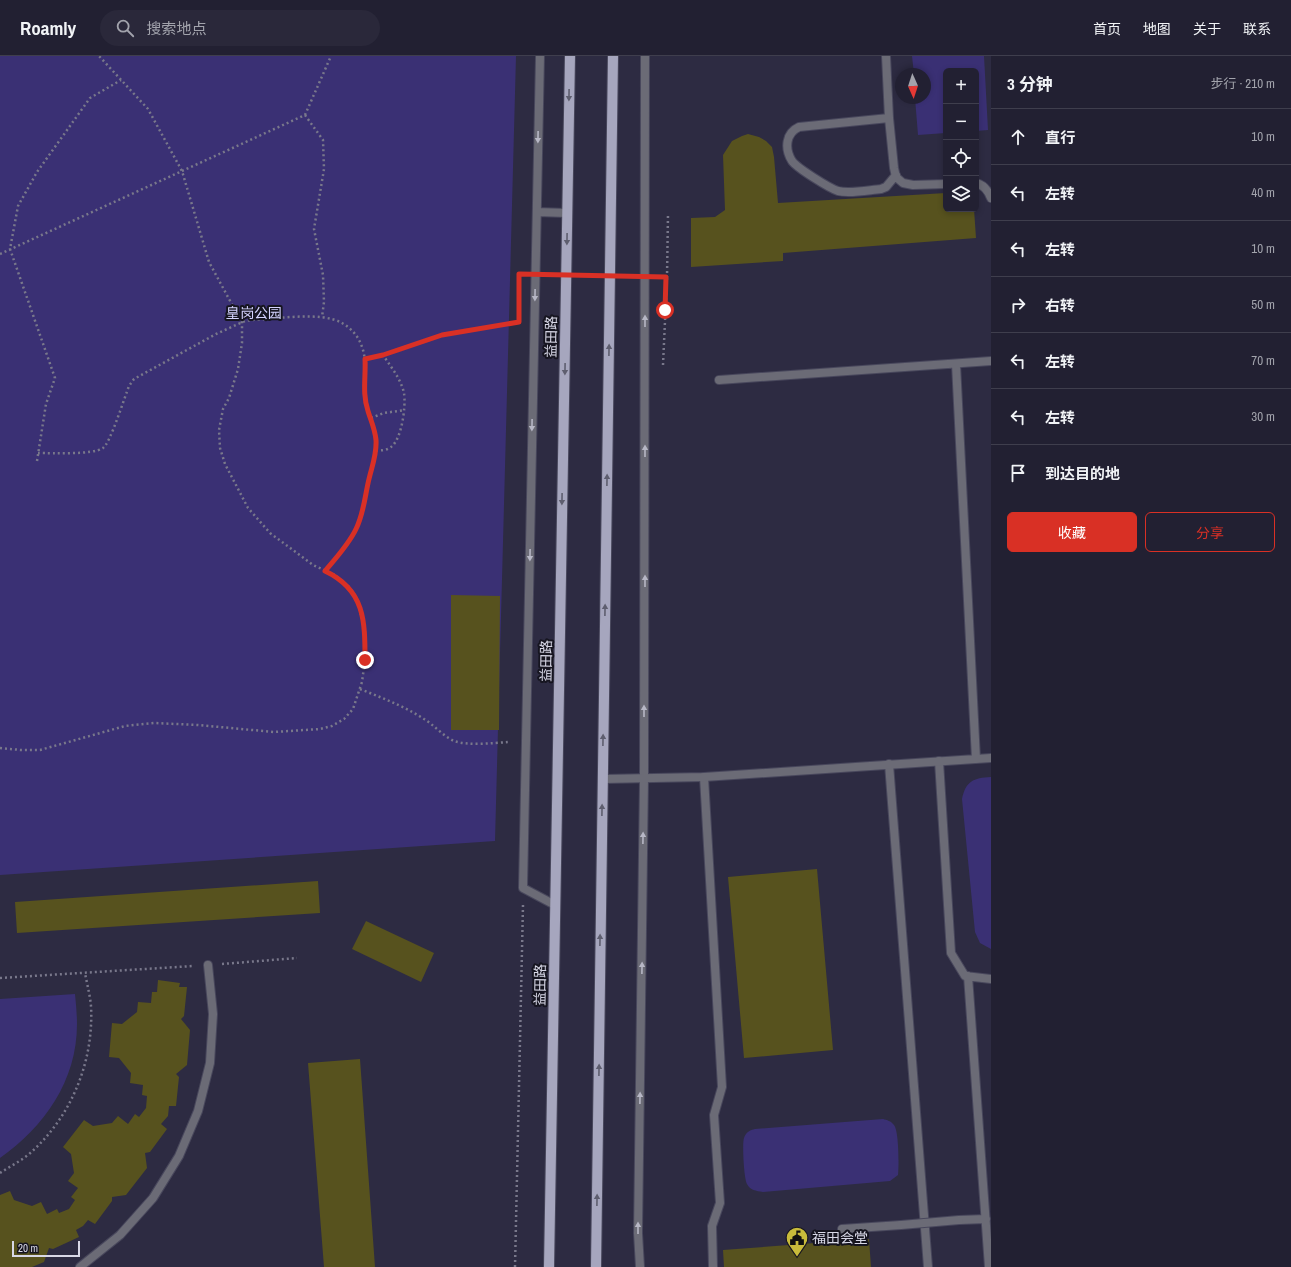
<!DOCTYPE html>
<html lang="zh">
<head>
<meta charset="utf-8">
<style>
	body { margin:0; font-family:"Archivo Narrow","Noto Sans SC",sans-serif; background:#2a283a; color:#f1f3f6 }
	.controls { position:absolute; right:12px; top:12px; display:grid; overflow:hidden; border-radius:6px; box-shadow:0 2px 6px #0003 }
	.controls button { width:36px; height:36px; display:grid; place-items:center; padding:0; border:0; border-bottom:1px solid #3f3e4d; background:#222032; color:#f1f3f6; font:20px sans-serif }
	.compass { position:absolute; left:895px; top:12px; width:36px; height:36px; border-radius:50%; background:#222032; box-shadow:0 2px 6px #0003; rotate:177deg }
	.scale { position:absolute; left:12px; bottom:10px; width:68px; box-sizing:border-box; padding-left:4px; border:2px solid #d8d8e7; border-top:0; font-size:11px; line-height:14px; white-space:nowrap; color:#d8d8e7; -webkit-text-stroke:3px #161520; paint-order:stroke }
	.stop { position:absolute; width:12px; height:12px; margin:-9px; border:3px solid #d93025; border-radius:50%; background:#fff }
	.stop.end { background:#d93025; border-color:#fff; box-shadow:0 1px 4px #0008 }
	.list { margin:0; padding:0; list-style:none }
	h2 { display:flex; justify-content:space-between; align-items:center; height:52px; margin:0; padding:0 16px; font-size:17px }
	h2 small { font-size:13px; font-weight:400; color:#a2a3ac }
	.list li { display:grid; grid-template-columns:26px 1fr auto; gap:12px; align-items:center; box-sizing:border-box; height:56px; padding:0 16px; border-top:1px solid #3f3e4d }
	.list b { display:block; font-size:15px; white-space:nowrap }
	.list em { font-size:13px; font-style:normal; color:#a2a3ac }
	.actions { display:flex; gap:8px; padding:12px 16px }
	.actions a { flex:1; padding:9px 0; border:1px solid #d93025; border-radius:6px; text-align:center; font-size:14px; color:#d93025 }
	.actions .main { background:#d93025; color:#fff }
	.icon { flex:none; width:22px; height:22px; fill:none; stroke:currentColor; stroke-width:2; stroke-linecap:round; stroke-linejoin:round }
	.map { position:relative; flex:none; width:991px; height:1211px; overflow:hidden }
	header { display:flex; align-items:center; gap:24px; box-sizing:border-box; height:56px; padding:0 20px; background:#222032; border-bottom:1px solid #3f3e4d }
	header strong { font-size:19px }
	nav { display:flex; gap:22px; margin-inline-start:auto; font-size:14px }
	.search { width:280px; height:36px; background:#2a283a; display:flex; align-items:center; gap:10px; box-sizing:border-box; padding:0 14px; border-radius:22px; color:#a2a3ac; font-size:15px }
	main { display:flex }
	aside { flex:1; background:#222032 }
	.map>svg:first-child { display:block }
</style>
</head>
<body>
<header>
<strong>Roamly</strong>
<div class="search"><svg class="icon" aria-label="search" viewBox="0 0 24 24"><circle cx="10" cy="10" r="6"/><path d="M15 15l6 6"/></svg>搜索地点</div>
<nav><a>首页</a><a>地图</a><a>关于</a><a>联系</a></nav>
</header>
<main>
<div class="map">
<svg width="991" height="1211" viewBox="0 0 991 1211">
	<rect width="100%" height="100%" fill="#2d2b42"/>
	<!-- green -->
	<path fill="#3a3074" d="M 0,0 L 516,0 L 495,785 L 0,819 Z
		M 912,0 L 984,0 L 988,74 L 976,75 L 976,15 L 946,15 L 946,77 L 918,79 L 915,42 L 925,42 L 925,18 L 914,18 Z
		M 991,721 L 991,893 L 980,887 L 975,876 L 962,743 C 966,725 973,722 991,721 Z
		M 75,938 C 76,948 77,958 77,968 C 77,1025 44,1071 0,1102 L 0,943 Z
		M 883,1063 C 887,1064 891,1065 894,1069 C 899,1075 899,1110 898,1119 L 890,1125 L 763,1136 C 756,1135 750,1134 747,1128 C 744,1123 742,1087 744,1082 C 746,1076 750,1074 755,1073 Z"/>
	<!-- building -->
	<path fill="#57521e" d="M 748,78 L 759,81 L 766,85 L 772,91 L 774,101 L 778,147 L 946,137 L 946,153 L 974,153 L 976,182 L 783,197 L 783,205 L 691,211 L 691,162 L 715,161 L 725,154 L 723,99 L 732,85 L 742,80 Z
		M 451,539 L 500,540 L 499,674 L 451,674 Z
		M 817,813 L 833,994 L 744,1002 L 728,821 Z
		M 318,825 L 320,857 L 17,877 L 15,846 Z
		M 366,865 L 434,897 L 421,926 L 352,893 Z
		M 158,924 L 180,927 L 179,931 L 187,931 L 184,960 L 181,963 L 190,974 L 187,1009 L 176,1018 L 179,1021 L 176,1050 L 169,1050 L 168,1060 L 161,1068 L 167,1073 L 150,1096 L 145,1097 L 147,1112 L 126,1139 L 112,1141 L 112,1145 L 95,1168 L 88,1164 L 83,1170 L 76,1174 L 79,1181 L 53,1193 L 49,1192 L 44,1206 L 32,1211 L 0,1211 L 0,1139 L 10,1135 L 14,1144 L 32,1150 L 41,1146 L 47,1158 L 57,1153 L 59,1157 L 69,1153 L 75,1144 L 71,1141 L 78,1132 L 68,1125 L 74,1117 L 71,1098 L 63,1091 L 84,1064 L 93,1070 L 112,1067 L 118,1060 L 128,1068 L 135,1058 L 139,1061 L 146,1052 L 147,1040 L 142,1039 L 143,1029 L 130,1027 L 131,1017 L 119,1002 L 109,1001 L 112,967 L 122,968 L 137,956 L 138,946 L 151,947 L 152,936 L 157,936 Z
		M 360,1003 L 375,1211 L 324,1211 L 308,1007 Z
		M 869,1183 L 871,1211 L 724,1211 L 723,1194 Z"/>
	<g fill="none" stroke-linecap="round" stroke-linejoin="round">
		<!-- service casing -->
		<g stroke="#48475c" stroke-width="10">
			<path id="service" d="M 540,0 L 523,832 L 555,849
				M 886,0 L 889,62 L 894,112 L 896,121 L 903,127 L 913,129 L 946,128
				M 889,62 L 799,71 C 786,77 784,92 792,105 C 797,112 829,132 838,135 C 850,138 869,134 881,133 L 886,131 L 896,119
				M 976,127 C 984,129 988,134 991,142
				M 537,156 L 567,157
				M 939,705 L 951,897 L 965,920 L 991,923
				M 889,708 L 928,1211
				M 704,721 L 722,1031 L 714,1059 L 720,1147 L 712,1170 L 713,1211
				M 968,920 L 989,1211
				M 959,1164 L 986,1163
				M 842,1173 L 901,1169
				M 80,1211 L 120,1179 L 153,1142 L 179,1100 L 198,1055 L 210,1007 L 213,958 L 208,909
				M 640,1211 L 638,1177 L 644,722 L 645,0"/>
		</g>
		<!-- minor casing -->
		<g stroke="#48475c" stroke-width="10">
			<path id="minor" d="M 956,308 L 976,703
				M 719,324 L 991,305
				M 603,723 L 704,721 L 991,702"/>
		</g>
		<!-- primary casing -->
		<g stroke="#48475c" stroke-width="12">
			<path id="primary" d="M 549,1211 L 570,0
				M 596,1211 L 613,0"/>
		</g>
		<!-- path -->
		<path stroke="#79788b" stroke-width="2.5" stroke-dasharray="2 3" stroke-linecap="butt" d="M 305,59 L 323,84 L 324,113 L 314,173 L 323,219 L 324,246 L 322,261
			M 0,198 L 305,59 L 331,0
			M 365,303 L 383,299 L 442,279 L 519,266
			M 663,309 L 667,221
			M 371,362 L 384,357 L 405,354
			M 376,394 C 381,395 387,394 391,391 C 402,383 406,350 404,337 C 401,323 391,311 383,299
			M 38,397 C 52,397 93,399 103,392 C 110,388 125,340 129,330 L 134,323 L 216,278 L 245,265 L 252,264 C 277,263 321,255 342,267 C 361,278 366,296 365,316 C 365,321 364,326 364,331 C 365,339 365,348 368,355 C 371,365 376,374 376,384 C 377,398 372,410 369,423 C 365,440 364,458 356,473 C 349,488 336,502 325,515
			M 37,405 L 46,348 L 55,322 L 10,193 L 18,150 L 37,116 L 90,42 L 121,24
			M 360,633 C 382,642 404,650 424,663 C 434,669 443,680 454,685 C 468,690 493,687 509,686
			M 0,692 L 21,694 L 40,694 L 125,670 L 154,667 L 198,669 L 274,676 L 320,673 L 332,670 L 344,663 L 353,653 L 362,626 L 365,604 L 365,580 L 363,566 L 356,541 L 348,530 L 335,519 L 313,509 L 270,477 L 248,452 L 225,408 L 220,392 L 219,374 L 223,353 L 229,342 L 238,313 L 242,287 L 242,267 L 209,206 L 182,115 L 148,53 L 99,0
			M 222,908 L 297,902
			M 0,922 L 193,910
			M 0,1117 C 9,1111 19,1106 28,1099 C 71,1062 94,1006 91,950 C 90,939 87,928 85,917
			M 515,1211 L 523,849"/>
		<!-- service -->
		<use href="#service" stroke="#6b6b76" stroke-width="8"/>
		<!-- minor -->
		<use href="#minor" stroke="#6b6b76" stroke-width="8"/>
		<!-- primary -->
		<use href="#primary" stroke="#a6a6be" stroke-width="10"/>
		<!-- service-bridge casing -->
		<g stroke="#48475c" stroke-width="10" stroke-linecap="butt">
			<path id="service-bridge" d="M 901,1169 L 959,1164"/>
		</g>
		<!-- path-bridge -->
		<path stroke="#79788b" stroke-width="2.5" stroke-dasharray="2 3" stroke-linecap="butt" d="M 519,266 L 519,218 L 667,221 L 668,158"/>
		<!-- service-bridge -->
		<use href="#service-bridge" stroke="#6b6b76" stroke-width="8"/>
	</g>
	<!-- one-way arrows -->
	<defs><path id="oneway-solid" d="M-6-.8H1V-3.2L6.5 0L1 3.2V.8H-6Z"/></defs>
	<g fill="#5e5e6f">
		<use href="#oneway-solid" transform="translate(569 39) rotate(91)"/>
		<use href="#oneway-solid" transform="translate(567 183) rotate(91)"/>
		<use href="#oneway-solid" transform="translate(609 294) rotate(-89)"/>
		<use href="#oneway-solid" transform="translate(565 313) rotate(91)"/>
		<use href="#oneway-solid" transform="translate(607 424) rotate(-89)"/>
		<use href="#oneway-solid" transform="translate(562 443) rotate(91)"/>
		<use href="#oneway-solid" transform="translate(605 554) rotate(-89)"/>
		<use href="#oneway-solid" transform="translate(603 684) rotate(-89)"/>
		<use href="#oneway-solid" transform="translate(602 754) rotate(-89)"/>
		<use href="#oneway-solid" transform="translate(600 884) rotate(-89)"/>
		<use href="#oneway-solid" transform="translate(599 1014) rotate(-89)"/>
		<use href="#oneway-solid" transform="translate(597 1144) rotate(-89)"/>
	</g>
	<g fill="#b7b7c5">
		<use href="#oneway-solid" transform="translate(538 81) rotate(91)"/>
		<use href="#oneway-solid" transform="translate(535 239) rotate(91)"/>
		<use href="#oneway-solid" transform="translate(645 265) rotate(-90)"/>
		<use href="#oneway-solid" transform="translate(532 369) rotate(91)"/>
		<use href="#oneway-solid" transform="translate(645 395) rotate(-90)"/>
		<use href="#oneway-solid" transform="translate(530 499) rotate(91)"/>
		<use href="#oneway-solid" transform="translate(645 525) rotate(-90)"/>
		<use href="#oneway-solid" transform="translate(644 655) rotate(-90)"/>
		<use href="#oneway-solid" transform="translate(643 782) rotate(-89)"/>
		<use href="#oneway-solid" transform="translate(642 912) rotate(-89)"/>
		<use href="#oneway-solid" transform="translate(640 1042) rotate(-89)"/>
		<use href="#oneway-solid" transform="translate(638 1172) rotate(-90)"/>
	</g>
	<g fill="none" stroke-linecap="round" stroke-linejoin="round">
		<!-- route -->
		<path stroke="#d93025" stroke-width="5" d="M 365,604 C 365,565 365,534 325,515 C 336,502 349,488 356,473 C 364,457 365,439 369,423 C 372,410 377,398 376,384 C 375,373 371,365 368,355 C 362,338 366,320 365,303 L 383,299 L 442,279 L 519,266 L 519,218 L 666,221 L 665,254"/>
	</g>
	<!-- icons -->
	<defs>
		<g id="civic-pin" transform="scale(1.15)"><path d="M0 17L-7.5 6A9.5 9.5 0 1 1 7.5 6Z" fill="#c8bb3b" stroke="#161520"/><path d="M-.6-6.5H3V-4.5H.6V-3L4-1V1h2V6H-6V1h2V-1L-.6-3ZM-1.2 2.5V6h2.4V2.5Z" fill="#111"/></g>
	</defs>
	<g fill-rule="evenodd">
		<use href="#civic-pin" x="797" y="1182"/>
	</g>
	<g text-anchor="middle" stroke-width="4" stroke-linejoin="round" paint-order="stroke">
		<!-- park labels -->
		<g font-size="14" fill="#d4d3fe" stroke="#161520">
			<text x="254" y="262">皇岗公园</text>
		</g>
		<!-- street labels -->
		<g font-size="14" fill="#d8d8e7" stroke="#161520">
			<text transform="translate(551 281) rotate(-89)" y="5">益田路</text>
			<text transform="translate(546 605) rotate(-89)" y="5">益田路</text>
			<text transform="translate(540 929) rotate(-89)" y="5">益田路</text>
		</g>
		<!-- poi labels -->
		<g font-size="14" fill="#d8d8e7" stroke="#161520" text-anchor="start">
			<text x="812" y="1187">福田会堂</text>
		</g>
	</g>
</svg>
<div class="controls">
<button>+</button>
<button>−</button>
<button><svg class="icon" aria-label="locate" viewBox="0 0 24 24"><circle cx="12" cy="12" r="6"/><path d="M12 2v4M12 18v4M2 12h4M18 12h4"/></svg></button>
<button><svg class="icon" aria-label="layers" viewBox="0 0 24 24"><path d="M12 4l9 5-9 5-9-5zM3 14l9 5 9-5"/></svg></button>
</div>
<svg class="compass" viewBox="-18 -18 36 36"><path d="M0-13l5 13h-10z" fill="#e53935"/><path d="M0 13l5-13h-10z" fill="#a2a3ac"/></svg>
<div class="scale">20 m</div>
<div class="stop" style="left:665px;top:254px"></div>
<div class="stop end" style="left:365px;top:604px"></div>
</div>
<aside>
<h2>3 分钟<small>步行 · 210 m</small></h2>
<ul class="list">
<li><svg class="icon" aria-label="ahead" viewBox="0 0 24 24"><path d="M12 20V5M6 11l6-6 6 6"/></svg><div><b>直行</b></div><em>10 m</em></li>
<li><svg class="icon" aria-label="left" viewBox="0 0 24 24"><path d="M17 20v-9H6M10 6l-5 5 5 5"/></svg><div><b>左转</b></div><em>40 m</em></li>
<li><svg class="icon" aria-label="left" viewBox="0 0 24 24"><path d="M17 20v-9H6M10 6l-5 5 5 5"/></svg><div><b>左转</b></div><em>10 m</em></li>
<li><svg class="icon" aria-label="right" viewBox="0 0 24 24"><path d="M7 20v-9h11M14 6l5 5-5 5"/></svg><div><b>右转</b></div><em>50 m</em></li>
<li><svg class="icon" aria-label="left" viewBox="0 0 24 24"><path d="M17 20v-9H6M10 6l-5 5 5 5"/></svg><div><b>左转</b></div><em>70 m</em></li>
<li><svg class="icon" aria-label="left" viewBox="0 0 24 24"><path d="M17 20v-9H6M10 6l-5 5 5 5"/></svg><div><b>左转</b></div><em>30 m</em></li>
<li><svg class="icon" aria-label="arrive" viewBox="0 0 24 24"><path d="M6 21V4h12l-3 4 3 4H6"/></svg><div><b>到达目的地</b></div></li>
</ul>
<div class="actions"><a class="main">收藏</a><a>分享</a></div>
</aside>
</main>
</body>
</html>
